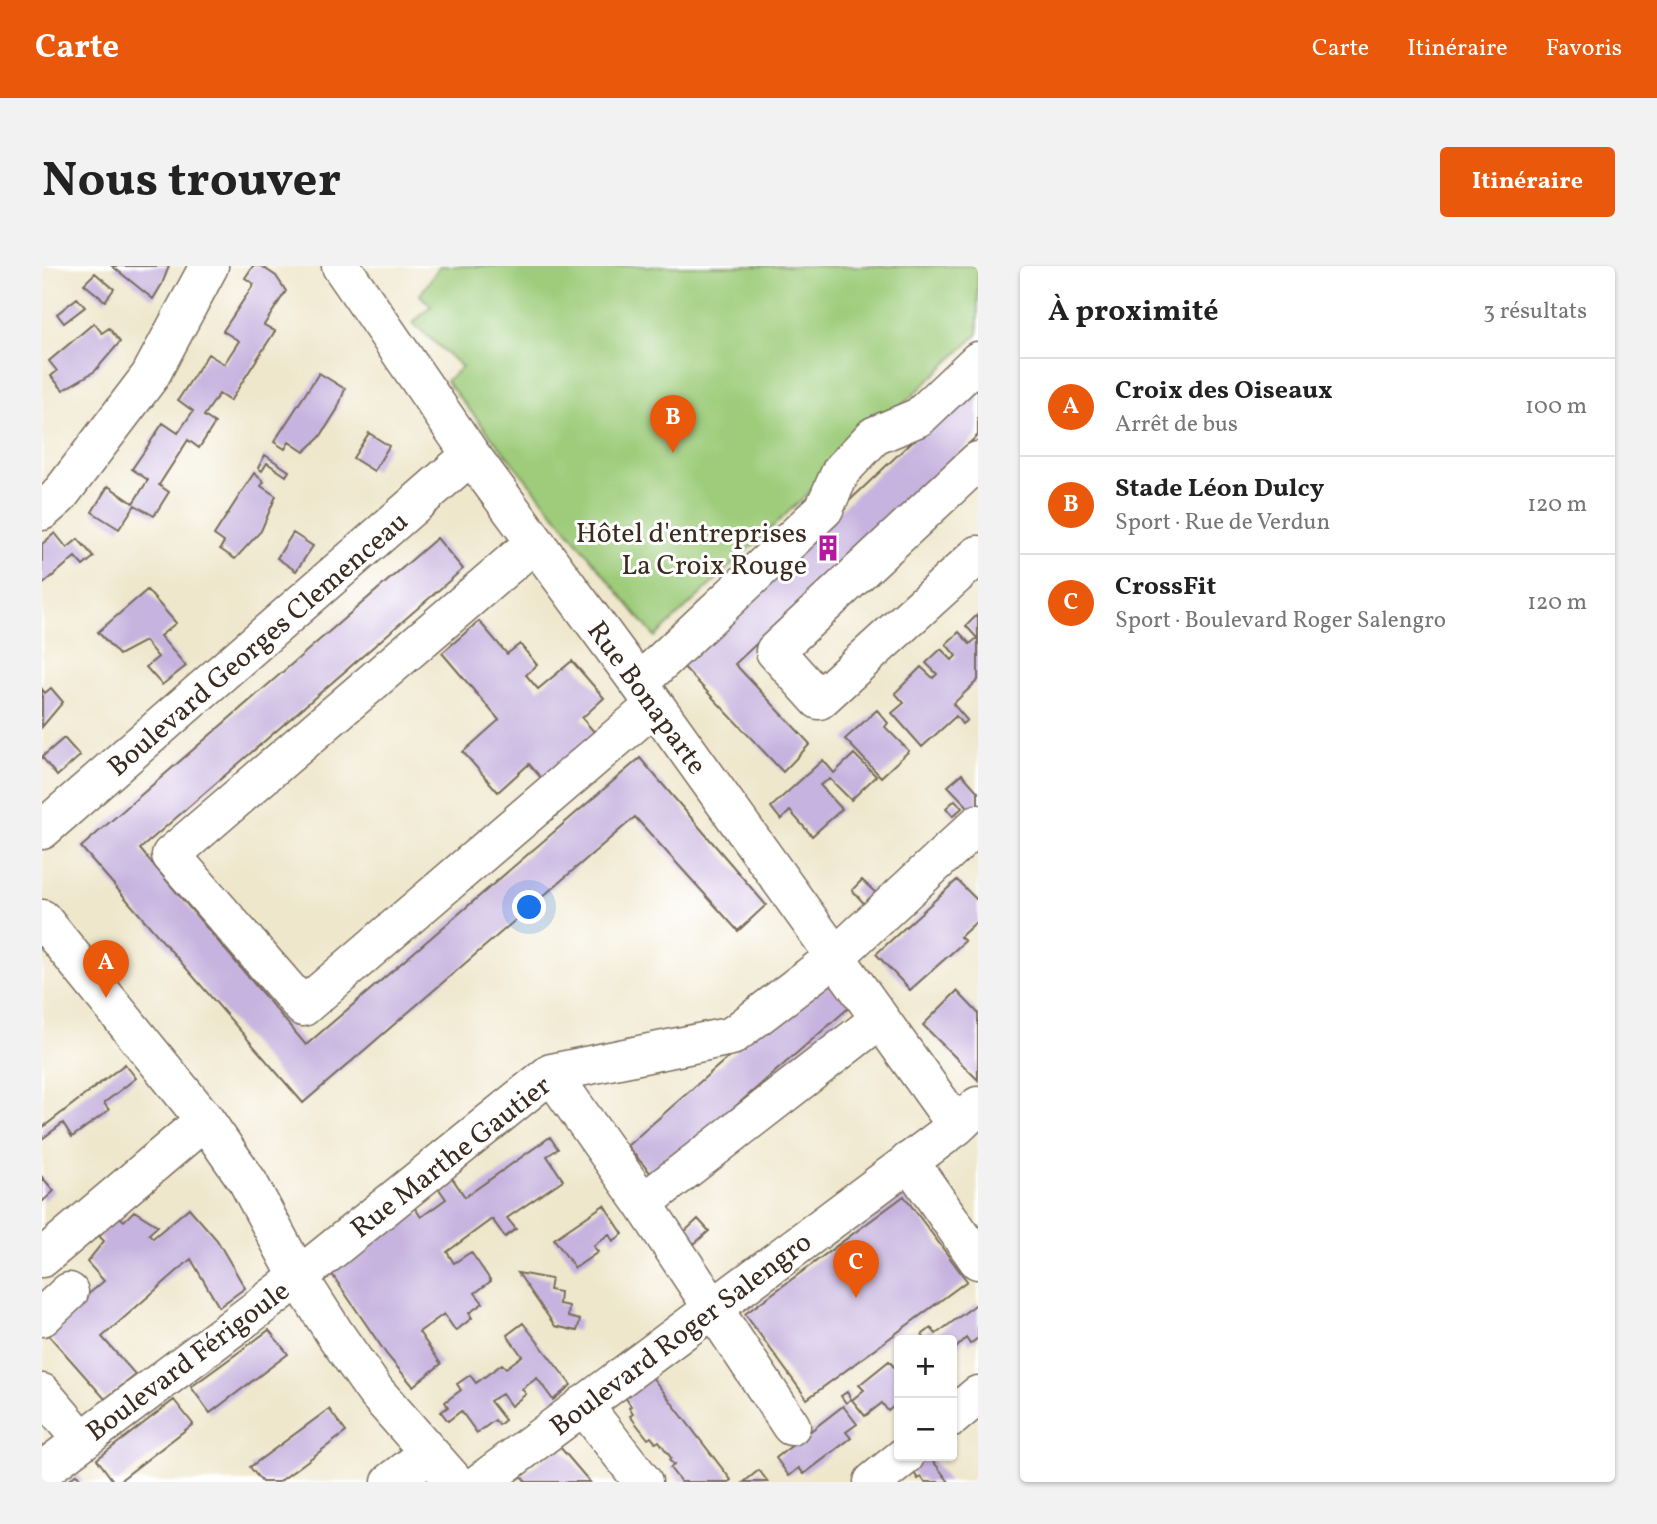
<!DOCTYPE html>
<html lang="fr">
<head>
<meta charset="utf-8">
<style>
	body { margin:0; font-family:Vollkorn,serif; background:#f2f2f2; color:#222 }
	.controls { position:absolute; right:21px; bottom:21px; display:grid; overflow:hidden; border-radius:7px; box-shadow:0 2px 5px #0004 }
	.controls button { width:63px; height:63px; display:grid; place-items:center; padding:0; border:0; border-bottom:2px solid #e0e0e0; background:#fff; color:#222; font:35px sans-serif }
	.you { position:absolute; left:488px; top:642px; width:24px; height:24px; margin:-18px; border:5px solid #fff; border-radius:50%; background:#1a73e8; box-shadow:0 0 0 10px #1a73e833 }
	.badge { display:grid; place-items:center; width:46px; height:46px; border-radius:50%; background:#ea580c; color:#fff; font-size:23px; font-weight:700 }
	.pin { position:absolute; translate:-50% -58px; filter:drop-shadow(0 2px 4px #0008) }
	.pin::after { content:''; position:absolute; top:37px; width:24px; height:21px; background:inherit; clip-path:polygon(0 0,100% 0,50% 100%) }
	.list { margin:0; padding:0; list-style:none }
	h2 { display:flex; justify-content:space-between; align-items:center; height:91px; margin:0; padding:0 28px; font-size:30px }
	h2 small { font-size:23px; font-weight:400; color:#767676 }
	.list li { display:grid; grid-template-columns:46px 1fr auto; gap:21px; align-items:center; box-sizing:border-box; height:98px; padding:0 28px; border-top:2px solid #e0e0e0 }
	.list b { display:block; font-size:26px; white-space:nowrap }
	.list p { margin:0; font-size:23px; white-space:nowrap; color:#767676 }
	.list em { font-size:23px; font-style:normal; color:#767676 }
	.map { position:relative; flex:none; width:936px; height:1216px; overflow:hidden; border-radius:7px }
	header { display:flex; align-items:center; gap:42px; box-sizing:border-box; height:98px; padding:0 35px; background:#ea580c; color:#fff }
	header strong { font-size:33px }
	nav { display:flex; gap:38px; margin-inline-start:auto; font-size:24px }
	.intro { display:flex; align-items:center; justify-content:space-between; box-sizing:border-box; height:168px; padding:0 42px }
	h1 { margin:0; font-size:49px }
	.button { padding:18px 32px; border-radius:7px; background:#ea580c; color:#fff; font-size:24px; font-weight:700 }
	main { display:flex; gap:42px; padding:0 42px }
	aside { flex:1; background:#fff; border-radius:7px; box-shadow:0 2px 5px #0004 }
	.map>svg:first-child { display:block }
</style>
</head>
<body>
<header>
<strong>Carte</strong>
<nav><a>Carte</a><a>Itinéraire</a><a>Favoris</a></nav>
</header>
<div class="intro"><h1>Nous trouver</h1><a class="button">Itinéraire</a></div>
<main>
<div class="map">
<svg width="936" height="1216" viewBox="0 0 936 1216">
	<rect width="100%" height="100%" fill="#fff"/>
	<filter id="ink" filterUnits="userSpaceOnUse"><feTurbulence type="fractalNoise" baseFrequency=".0143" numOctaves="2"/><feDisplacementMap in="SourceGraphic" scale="14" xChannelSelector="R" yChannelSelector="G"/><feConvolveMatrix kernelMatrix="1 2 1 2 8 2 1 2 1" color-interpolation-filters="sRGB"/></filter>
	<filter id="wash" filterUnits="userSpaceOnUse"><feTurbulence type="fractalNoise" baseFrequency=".00686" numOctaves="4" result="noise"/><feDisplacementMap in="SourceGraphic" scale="28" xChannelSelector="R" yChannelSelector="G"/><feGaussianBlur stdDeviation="1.57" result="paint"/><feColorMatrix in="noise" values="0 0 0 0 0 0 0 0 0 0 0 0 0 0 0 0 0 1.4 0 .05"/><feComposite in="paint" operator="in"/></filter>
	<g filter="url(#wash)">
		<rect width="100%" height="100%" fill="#efe7cc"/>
		<!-- green -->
		<path fill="#9ecc7a" stroke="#6c7b4c" stroke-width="2" d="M 398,0 L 936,0 L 936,68 L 613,371 L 404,115 L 420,101 L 371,57 L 389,40 L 378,29 Z"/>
		<g id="blocks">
			<!-- building -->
			<path fill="#c7b3df" d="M 70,0 L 127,0 L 120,18 L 111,33 Z
				M 211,0 L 219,0 L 234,10 L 244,25 L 222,59 L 233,65 L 188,135 L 177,128 L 162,150 L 173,157 L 157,182 L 146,174 L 117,219 L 127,226 L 112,250 L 93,239 L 77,263 L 50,246 L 66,220 L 91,237 L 106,214 L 90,203 L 105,181 L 121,157 L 136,167 L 151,145 L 136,134 L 166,88 L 182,98 L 197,75 L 181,65 L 212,18 L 203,12 Z
				M 53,7 L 72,23 L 63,35 L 42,18 Z
				M 35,32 L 43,41 L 22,57 L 15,48 Z
				M 52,57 L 60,67 L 67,62 L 78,76 L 53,105 L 21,124 L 9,110 L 15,105 L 7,95 Z
				M 277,107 L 303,123 L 295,144 L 278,171 L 262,186 L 247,176 L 243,183 L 232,176 Z
				M 936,113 L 936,169 L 693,398 L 768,478 L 741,506 L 637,396 Z
				M 327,167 L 347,180 L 332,205 L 311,192 Z
				M 223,189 L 247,205 L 244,210 L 225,197 L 220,205 L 216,202 Z
				M 212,207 L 222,216 L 219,220 L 234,230 L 219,265 L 193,293 L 178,283 L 182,276 L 172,269 Z
				M 13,267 L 25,282 L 36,273 L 52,291 L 41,300 L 33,291 L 0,319 L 0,278 Z
				M 251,267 L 271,280 L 254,305 L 235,292 Z
				M 395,272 L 421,303 L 98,583 L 264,779 L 598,492 L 724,639 L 696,665 L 593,551 L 261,837 L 39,581 Z
				M 105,324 L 134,357 L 118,370 L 144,400 L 120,419 L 104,401 L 116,391 L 103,375 L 77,389 L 56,366 Z
				M 936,348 L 936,414 L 911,438 L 925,454 L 920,458 L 914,450 L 880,481 L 850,447 L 862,437 L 853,427 L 879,401 L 891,412 L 895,408 L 884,397 L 899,383 L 910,394 L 914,390 L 904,378 L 917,366 L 928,378 L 935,372 L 924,360 Z
				M 437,355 L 465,388 L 478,378 L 495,399 L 484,409 L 496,423 L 530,395 L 562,432 L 540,452 L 554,468 L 501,514 L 487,498 L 456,526 L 421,486 L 457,454 L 400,387 Z
				M 9,422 L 21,436 L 0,461 L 0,423 L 3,427 Z
				M 835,444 L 846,457 L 843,461 L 867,485 L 839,511 L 803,473 Z
				M 22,472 L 38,490 L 15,510 L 0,491 Z
				M 812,488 L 834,510 L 809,534 L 788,513 L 778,519 L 800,543 L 770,570 L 748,545 L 739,554 L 729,541 L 773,501 L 781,494 L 792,507 Z
				M 920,508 L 936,526 L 936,538 L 929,544 L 906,520 Z
				M 913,534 L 920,542 L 911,550 L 904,542 Z
				M 820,614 L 837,630 L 826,642 L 810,624 Z
				M 915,614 L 936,635 L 936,660 L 933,657 L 918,671 L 923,675 L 868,724 L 834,688 Z
				M 783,706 L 810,739 L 612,911 L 585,880 Z
				M 915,725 L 936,747 L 936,814 L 881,759 Z
				M 83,798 L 94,812 L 62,837 L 67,844 L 30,871 L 21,857 L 0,873 L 0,862 Z
				M 508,871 L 516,883 L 505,890 L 521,914 L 465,952 L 474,963 L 463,971 L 450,953 L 405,986 L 412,997 L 429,986 L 449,1015 L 433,1027 L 441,1037 L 427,1047 L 430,1052 L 416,1063 L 413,1064 L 402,1048 L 377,1066 L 399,1098 L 371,1120 L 345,1089 L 285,1001 L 368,935 L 379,951 L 404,933 L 392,916 L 406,906 L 423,931 Z
				M 0,911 L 12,925 L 0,936 Z
				M 862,930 L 925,1015 L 765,1133 L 703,1048 Z
				M 562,939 L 581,968 L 571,975 L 567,968 L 551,980 L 556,986 L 533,1002 L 512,973 Z
				M 147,942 L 175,974 L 203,1022 L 177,1041 L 149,993 L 60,1071 L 94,1109 L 63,1133 L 3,1065 L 62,1015 L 45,996 L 62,975 L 57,970 L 75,949 L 82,955 L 92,945 L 116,960 L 107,968 L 111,972 Z
				M 656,953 L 667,965 L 652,978 L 642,966 Z
				M 476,1007 L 509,1013 L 507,1024 L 518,1026 L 517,1038 L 527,1040 L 526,1051 L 538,1054 L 535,1065 L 513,1060 Z
				M 936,1037 L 936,1072 L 928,1078 L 924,1072 L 910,1086 L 910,1074 L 884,1074 L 880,1069 L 889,1062 L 894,1068 Z
				M 481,1057 L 529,1119 L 511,1134 L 495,1112 L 480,1123 L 484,1128 L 469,1140 L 460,1128 L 448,1135 L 463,1154 L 457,1159 L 453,1154 L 435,1167 L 419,1145 L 406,1155 L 399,1146 L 406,1141 L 403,1136 L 419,1124 L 415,1118 L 428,1109 L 434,1117 L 460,1098 L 464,1102 L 480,1090 L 465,1069 Z
				M 227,1064 L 246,1088 L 168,1147 L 149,1121 Z
				M 847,1095 L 852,1101 L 857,1097 L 857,1136 L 846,1145 L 840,1137 L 823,1150 L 810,1134 L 822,1124 L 817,1119 Z
				M 610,1111 L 689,1214 L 687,1216 L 639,1216 L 628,1202 L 632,1199 L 627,1194 L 629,1192 L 617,1175 L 614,1177 L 609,1171 L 606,1173 L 588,1150 L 591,1148 L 587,1142 L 589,1140 L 583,1131 Z
				M 805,1126 L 809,1133 L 804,1137 L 799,1130 Z
				M 132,1134 L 151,1158 L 76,1216 L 72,1216 L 55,1193 Z
				M 801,1140 L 815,1158 L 804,1166 L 809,1172 L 762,1208 L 757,1202 L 747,1210 L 734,1192 Z
				M 287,1143 L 304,1166 L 237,1216 L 220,1216 L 208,1201 Z
				M 518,1181 L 548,1216 L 484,1216 L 479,1210 Z
				M 884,1190 L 887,1190 L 907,1216 L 883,1216 L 879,1211 L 876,1213 L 869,1202 Z
				M 717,1204 L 726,1216 L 702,1216 Z
				M 35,1208 L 41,1216 L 24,1216 Z"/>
		</g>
	</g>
	<g filter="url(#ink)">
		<use href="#blocks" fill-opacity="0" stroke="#7a6c5b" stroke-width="2"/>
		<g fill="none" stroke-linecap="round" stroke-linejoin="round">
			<!-- minor casing -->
			<g stroke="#7a6c5b" stroke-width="41">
				<path id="minor" d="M 299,0 L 429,189 L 597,417 L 915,860
					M 936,195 L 733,385 L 777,434 L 936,289
					M 0,245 L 16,231 L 108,110 L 167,0
					M 492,277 L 129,589 L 261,741 L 613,439
					M 597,417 L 782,243 L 799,205 L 832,170 L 877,151 L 936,95
					M 0,564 L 429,189
					M 0,653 L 163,854 L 206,916 L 256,1010 L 293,1068 L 333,1125 L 413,1216
					M 509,807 L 601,937 L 749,1160
					M 867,895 L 936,994
					M 601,937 L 838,753
					M 0,992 L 163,854
					M 0,1051 L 27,1026
					M 0,1127 L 40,1174
					M 541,1139 L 601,1216
					M 910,1151 L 936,1129
					M 0,1205 L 239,1025 L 509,807 L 690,770 L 793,691 L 936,558
					M 349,1216 L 387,1187
					M 439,1216 L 915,860 L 936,840
					M 831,1216 L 863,1190"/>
			</g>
			<!-- minor -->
			<use href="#minor" stroke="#fff" stroke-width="38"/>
		</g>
	</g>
	<!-- icons -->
	<defs>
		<g id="building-bare" transform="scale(2.1)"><path d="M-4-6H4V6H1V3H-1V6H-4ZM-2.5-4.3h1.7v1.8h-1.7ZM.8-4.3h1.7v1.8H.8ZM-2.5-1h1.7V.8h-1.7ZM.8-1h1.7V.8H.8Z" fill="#b5179e" stroke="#fff" stroke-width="2.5" paint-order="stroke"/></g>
	</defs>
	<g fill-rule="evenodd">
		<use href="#building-bare" x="786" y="282"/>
	</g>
	<g text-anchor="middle" stroke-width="6" stroke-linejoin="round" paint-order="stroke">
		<!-- poi labels -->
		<g font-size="28" fill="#3b2a1e" stroke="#fff" text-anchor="end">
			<text x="765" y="276">Hôtel d'entreprises<tspan x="765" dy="32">La Croix Rouge</tspan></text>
		</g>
		<!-- street labels -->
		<g font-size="28" fill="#3b2a1e" stroke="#fff">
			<text transform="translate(215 377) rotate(-41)" y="10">Boulevard Georges Clemenceau</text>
			<text transform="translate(606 431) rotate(54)" y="10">Rue Bonaparte</text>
			<text transform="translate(408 890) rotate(-38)" y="10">Rue Marthe Gautier</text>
			<text transform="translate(638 1067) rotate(-37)" y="10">Boulevard Roger Salengro</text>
			<text transform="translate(145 1094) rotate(-37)" y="10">Boulevard Férigoule</text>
		</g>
	</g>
</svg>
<div class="controls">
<button>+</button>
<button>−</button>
</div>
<div class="you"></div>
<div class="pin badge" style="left:64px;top:732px">A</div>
<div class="pin badge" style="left:631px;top:187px">B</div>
<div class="pin badge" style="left:814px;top:1032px">C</div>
</div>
<aside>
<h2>À proximité<small>3 résultats</small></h2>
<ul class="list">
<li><span class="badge">A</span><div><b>Croix des Oiseaux</b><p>Arrêt de bus</p></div><em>100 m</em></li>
<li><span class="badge">B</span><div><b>Stade Léon Dulcy</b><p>Sport · Rue de Verdun</p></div><em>120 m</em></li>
<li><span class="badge">C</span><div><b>CrossFit</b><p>Sport · Boulevard Roger Salengro</p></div><em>120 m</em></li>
</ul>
</aside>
</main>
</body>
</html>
